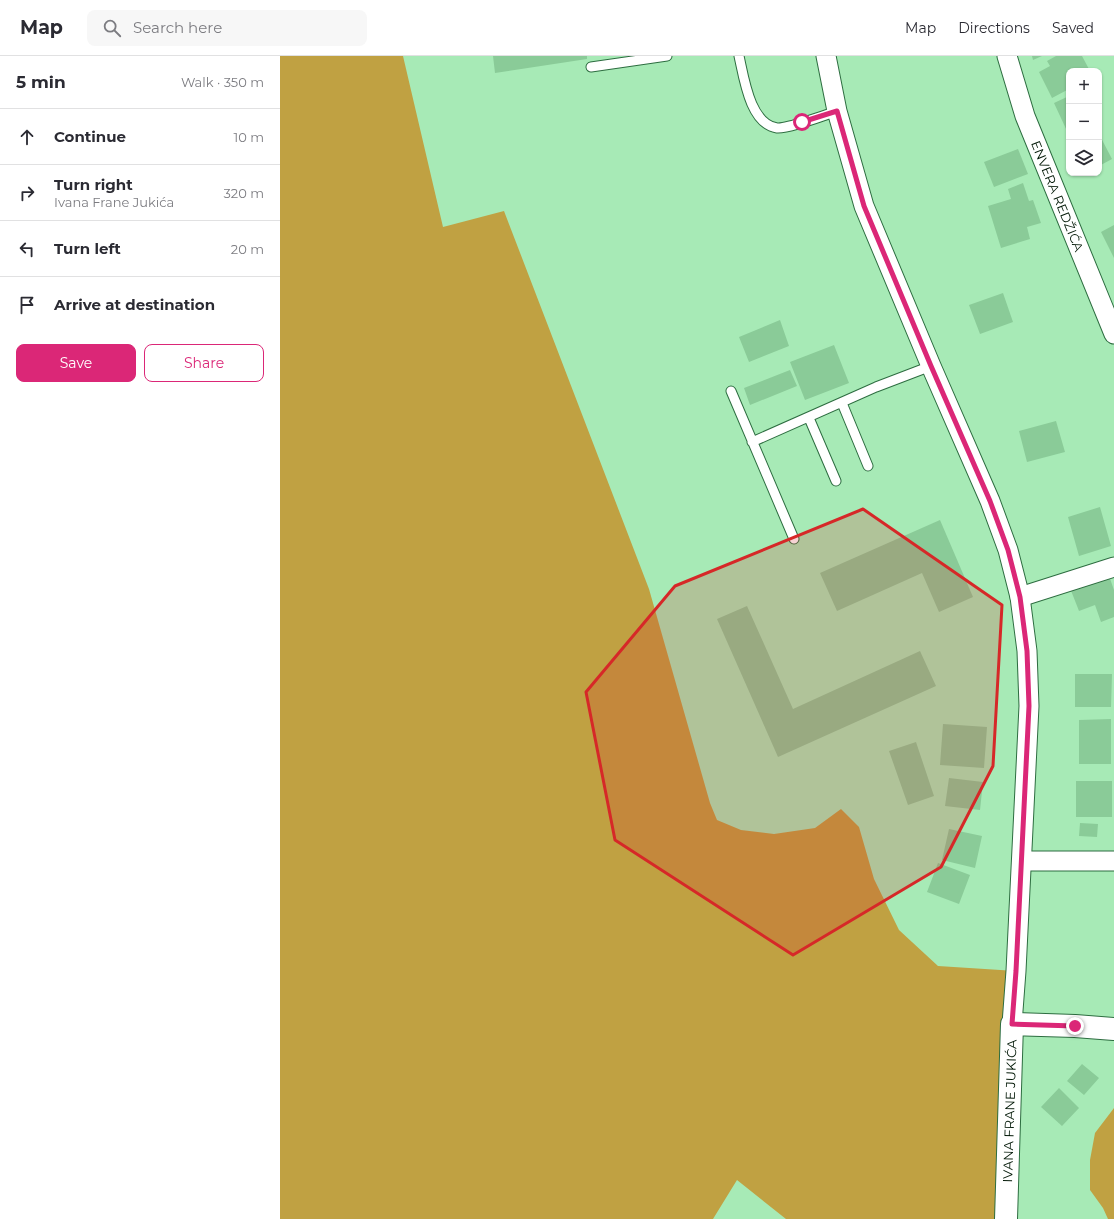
<!DOCTYPE html>
<html lang="en">
<head>
<meta charset="utf-8">
<style>
	body { margin:0; font-family:Montserrat,sans-serif; background:#f7f7f7; color:#2b2b33 }
	.controls { position:absolute; right:12px; top:12px; display:grid; overflow:hidden; border-radius:8px; box-shadow:0 1px 3px #0004 }
	.controls button { width:36px; height:36px; display:grid; place-items:center; padding:0; border:0; border-bottom:1px solid #e1e1e2; background:#fff; color:#2b2b33; font:20px sans-serif }
	.stop { position:absolute; width:12px; height:12px; margin:-9px; border:3px solid #db2777; border-radius:50%; background:#fff }
	.stop.end { background:#db2777; border-color:#fff; box-shadow:0 1px 4px #0008 }
	.list { margin:0; padding:0; list-style:none }
	h2 { display:flex; justify-content:space-between; align-items:center; height:52px; margin:0; padding:0 16px; font-size:17px }
	h2 small { font-size:13px; font-weight:400; color:#7c7c81 }
	.list li { display:grid; grid-template-columns:26px 1fr auto; gap:12px; align-items:center; box-sizing:border-box; height:56px; padding:0 16px; border-top:1px solid #e1e1e2 }
	.list b { display:block; font-size:15px; white-space:nowrap }
	.list p { margin:0; font-size:13px; white-space:nowrap; color:#7c7c81 }
	.list em { font-size:13px; font-style:normal; color:#7c7c81 }
	.actions { display:flex; gap:8px; padding:12px 16px }
	.actions a { flex:1; padding:9px 0; border:1px solid #db2777; border-radius:8px; text-align:center; font-size:14px; color:#db2777 }
	.actions .main { background:#db2777; color:#fff }
	.icon { flex:none; width:22px; height:22px; fill:none; stroke:currentColor; stroke-width:2; stroke-linecap:round; stroke-linejoin:round }
	.map { position:relative; flex:none; width:834px; height:1163px; overflow:hidden }
	header { display:flex; align-items:center; gap:24px; box-sizing:border-box; height:56px; padding:0 20px; background:#fff; border-bottom:1px solid #e1e1e2 }
	header strong { font-size:19px }
	nav { display:flex; gap:22px; margin-inline-start:auto; font-size:14px }
	.search { width:280px; height:36px; background:#f7f7f7; display:flex; align-items:center; gap:10px; box-sizing:border-box; padding:0 14px; border-radius:8px; color:#7c7c81; font-size:15px }
	main { display:flex }
	aside { flex:1; background:#fff }
	.map>svg:first-child { display:block }
</style>
</head>
<body>
<header>
<strong>Map</strong>
<div class="search"><svg class="icon" aria-label="search" viewBox="0 0 24 24"><circle cx="10" cy="10" r="6"/><path d="M15 15l6 6"/></svg>Search here</div>
<nav><a>Map</a><a>Directions</a><a>Saved</a></nav>
</header>
<main>
<aside>
<h2>5 min<small>Walk · 350 m</small></h2>
<ul class="list">
<li><svg class="icon" aria-label="ahead" viewBox="0 0 24 24"><path d="M12 20V5M6 11l6-6 6 6"/></svg><div><b>Continue</b></div><em>10 m</em></li>
<li><svg class="icon" aria-label="right" viewBox="0 0 24 24"><path d="M7 20v-9h11M14 6l5 5-5 5"/></svg><div><b>Turn right</b><p>Ivana Frane Jukića</p></div><em>320 m</em></li>
<li><svg class="icon" aria-label="left" viewBox="0 0 24 24"><path d="M17 20v-9H6M10 6l-5 5 5 5"/></svg><div><b>Turn left</b></div><em>20 m</em></li>
<li><svg class="icon" aria-label="arrive" viewBox="0 0 24 24"><path d="M6 21V4h12l-3 4 3 4H6"/></svg><div><b>Arrive at destination</b></div></li>
</ul>
<div class="actions"><a class="main">Save</a><a>Share</a></div>
</aside>
<div class="map">
<svg width="834" height="1163" viewBox="0 0 834 1163">
	<rect width="100%" height="100%" fill="#a7eab6"/>
	<!-- green -->
	<path fill="#c0a142" d="M 0,0 L 123,0 L 163,171 L 224,155 L 369,533 L 430,747 L 437,764 L 461,774 L 494,778 L 535,772 L 561,753 L 579,771 L 594,823 L 619,874 L 658,910 L 736,915 L 726,1163 L 506,1163 L 457,1124 L 433,1163 L 0,1163 Z
		M 834,1052 L 834,1163 L 828,1163 L 823,1152 L 810,1134 L 810,1104 L 815,1077 Z"/>
	<!-- building -->
	<path fill="#8acb98" d="M 213,0 L 307,0 L 307,3 L 215,17 Z
		M 752,0 L 762,0 L 753,4 Z
		M 776,0 L 802,0 L 810,15 L 789,15 L 789,33 L 772,42 L 759,16 L 770,10 L 767,5 Z
		M 789,40 L 789,74 L 787,75 L 774,47 Z
		M 819,78 L 832,103 L 819,110 Z
		M 738,93 L 748,118 L 714,131 L 704,106 Z
		M 743,127 L 749,145 L 753,144 L 761,167 L 747,171 L 750,183 L 721,192 L 708,150 L 731,143 L 728,133 Z
		M 834,169 L 834,202 L 821,176 Z
		M 723,237 L 733,266 L 700,278 L 689,249 Z
		M 500,264 L 509,290 L 469,306 L 459,281 Z
		M 554,289 L 569,327 L 525,344 L 510,306 Z
		M 510,314 L 517,330 L 470,349 L 464,332 Z
		M 776,365 L 785,396 L 747,406 L 739,375 Z
		M 820,451 L 831,490 L 799,500 L 788,461 Z
		M 660,464 L 693,541 L 659,556 L 642,517 L 557,555 L 540,517 Z
		M 828,517 L 834,534 L 834,561 L 821,566 L 815,549 L 799,555 L 790,532 Z
		M 467,550 L 513,653 L 640,595 L 656,630 L 498,701 L 437,563 Z
		M 795,618 L 832,618 L 831,651 L 795,651 Z
		M 831,663 L 831,708 L 799,708 L 799,664 Z
		M 663,668 L 707,671 L 704,712 L 660,709 Z
		M 636,686 L 654,740 L 628,749 L 609,695 Z
		M 669,722 L 703,726 L 700,754 L 665,750 Z
		M 796,725 L 832,725 L 832,761 L 796,761 Z
		M 800,767 L 818,768 L 817,781 L 799,780 Z
		M 669,773 L 702,780 L 695,812 L 662,804 Z
		M 658,807 L 690,819 L 679,848 L 647,836 Z
		M 802,1008 L 819,1022 L 804,1039 L 787,1025 Z
		M 779,1032 L 799,1052 L 782,1070 L 761,1051 Z"/>
	<g fill="none" stroke-linecap="round" stroke-linejoin="round">
		<!-- service casing -->
		<g stroke="#2d6d40" stroke-width="11">
			<path id="service" d="M 459,0 C 464,22 470,68 497,72 C 506,73 546,59 557,55
				M 311,11 L 387,0
				M 451,335 L 514,483
				M 562,347 L 588,410
				M 529,362 L 556,425
				M 472,386 L 596,331 L 651,310"/>
		</g>
		<!-- minor casing -->
		<g stroke="#2d6d40" stroke-width="21">
			<g id="minor">
				<path d="M 546,0 L 557,55 L 584,150 L 651,310 L 710,445 L 728,494 L 740,541 L 747,595 L 749,650 L 736,915 L 732,968"/>
				<path id="s1" d="M 727,0 L 745,60 L 834,278"/>
				<path d="M 740,541 L 834,511"/>
				<path d="M 742,805 L 834,805"/>
			</g>
		</g>
		<!-- tertiary casing -->
		<g stroke="#2d6d40" stroke-width="24">
			<g id="tertiary">
				<path id="s2" d="M 726,1163 L 732,968 L 795,970 L 834,973"/>
			</g>
		</g>
		<!-- service -->
		<use href="#service" stroke="#fff" stroke-width="9"/>
		<!-- minor -->
		<use href="#minor" stroke="#fff" stroke-width="19"/>
		<!-- tertiary -->
		<use href="#tertiary" stroke="#fff" stroke-width="22"/>
	</g>
	<g fill="none" stroke-linecap="round" stroke-linejoin="round">
		<!-- route -->
		<path stroke="#db2777" stroke-width="5" d="M 522,66 L 557,55 L 584,150 L 651,310 L 710,445 L 728,494 L 740,541 L 747,595 L 749,650 L 736,915 L 732,968 L 795,970"/>
	</g>
	<!-- marked area -->
	<path fill="#d62828" fill-opacity="0.2" stroke="#d62828" stroke-width="3" stroke-linejoin="round" d="M 583,453 L 722,549 L 713,710 L 661,811 L 513,899 L 335,784 L 306,636 L 395,530 Z"/>
	<g text-anchor="middle" stroke-width="3.5" stroke-linejoin="round" paint-order="stroke">
		<!-- street labels -->
		<g font-size="13" fill="#001705" stroke="#eafeee">
			<text dy="5" stroke="none"><textPath href="#s1" startOffset="149">ENVERA REDŽIĆA</textPath></text>
			<text dy="5" stroke="none"><textPath href="#s2" startOffset="108">IVANA FRANE JUKIĆA</textPath></text>
		</g>
	</g>
</svg>
<div class="controls">
<button>+</button>
<button>−</button>
<button><svg class="icon" aria-label="layers" viewBox="0 0 24 24"><path d="M12 4l9 5-9 5-9-5zM3 14l9 5 9-5"/></svg></button>
</div>
<div class="stop" style="left:522px;top:66px"></div>
<div class="stop end" style="left:795px;top:970px"></div>
</div>
</main>
</body>
</html>
